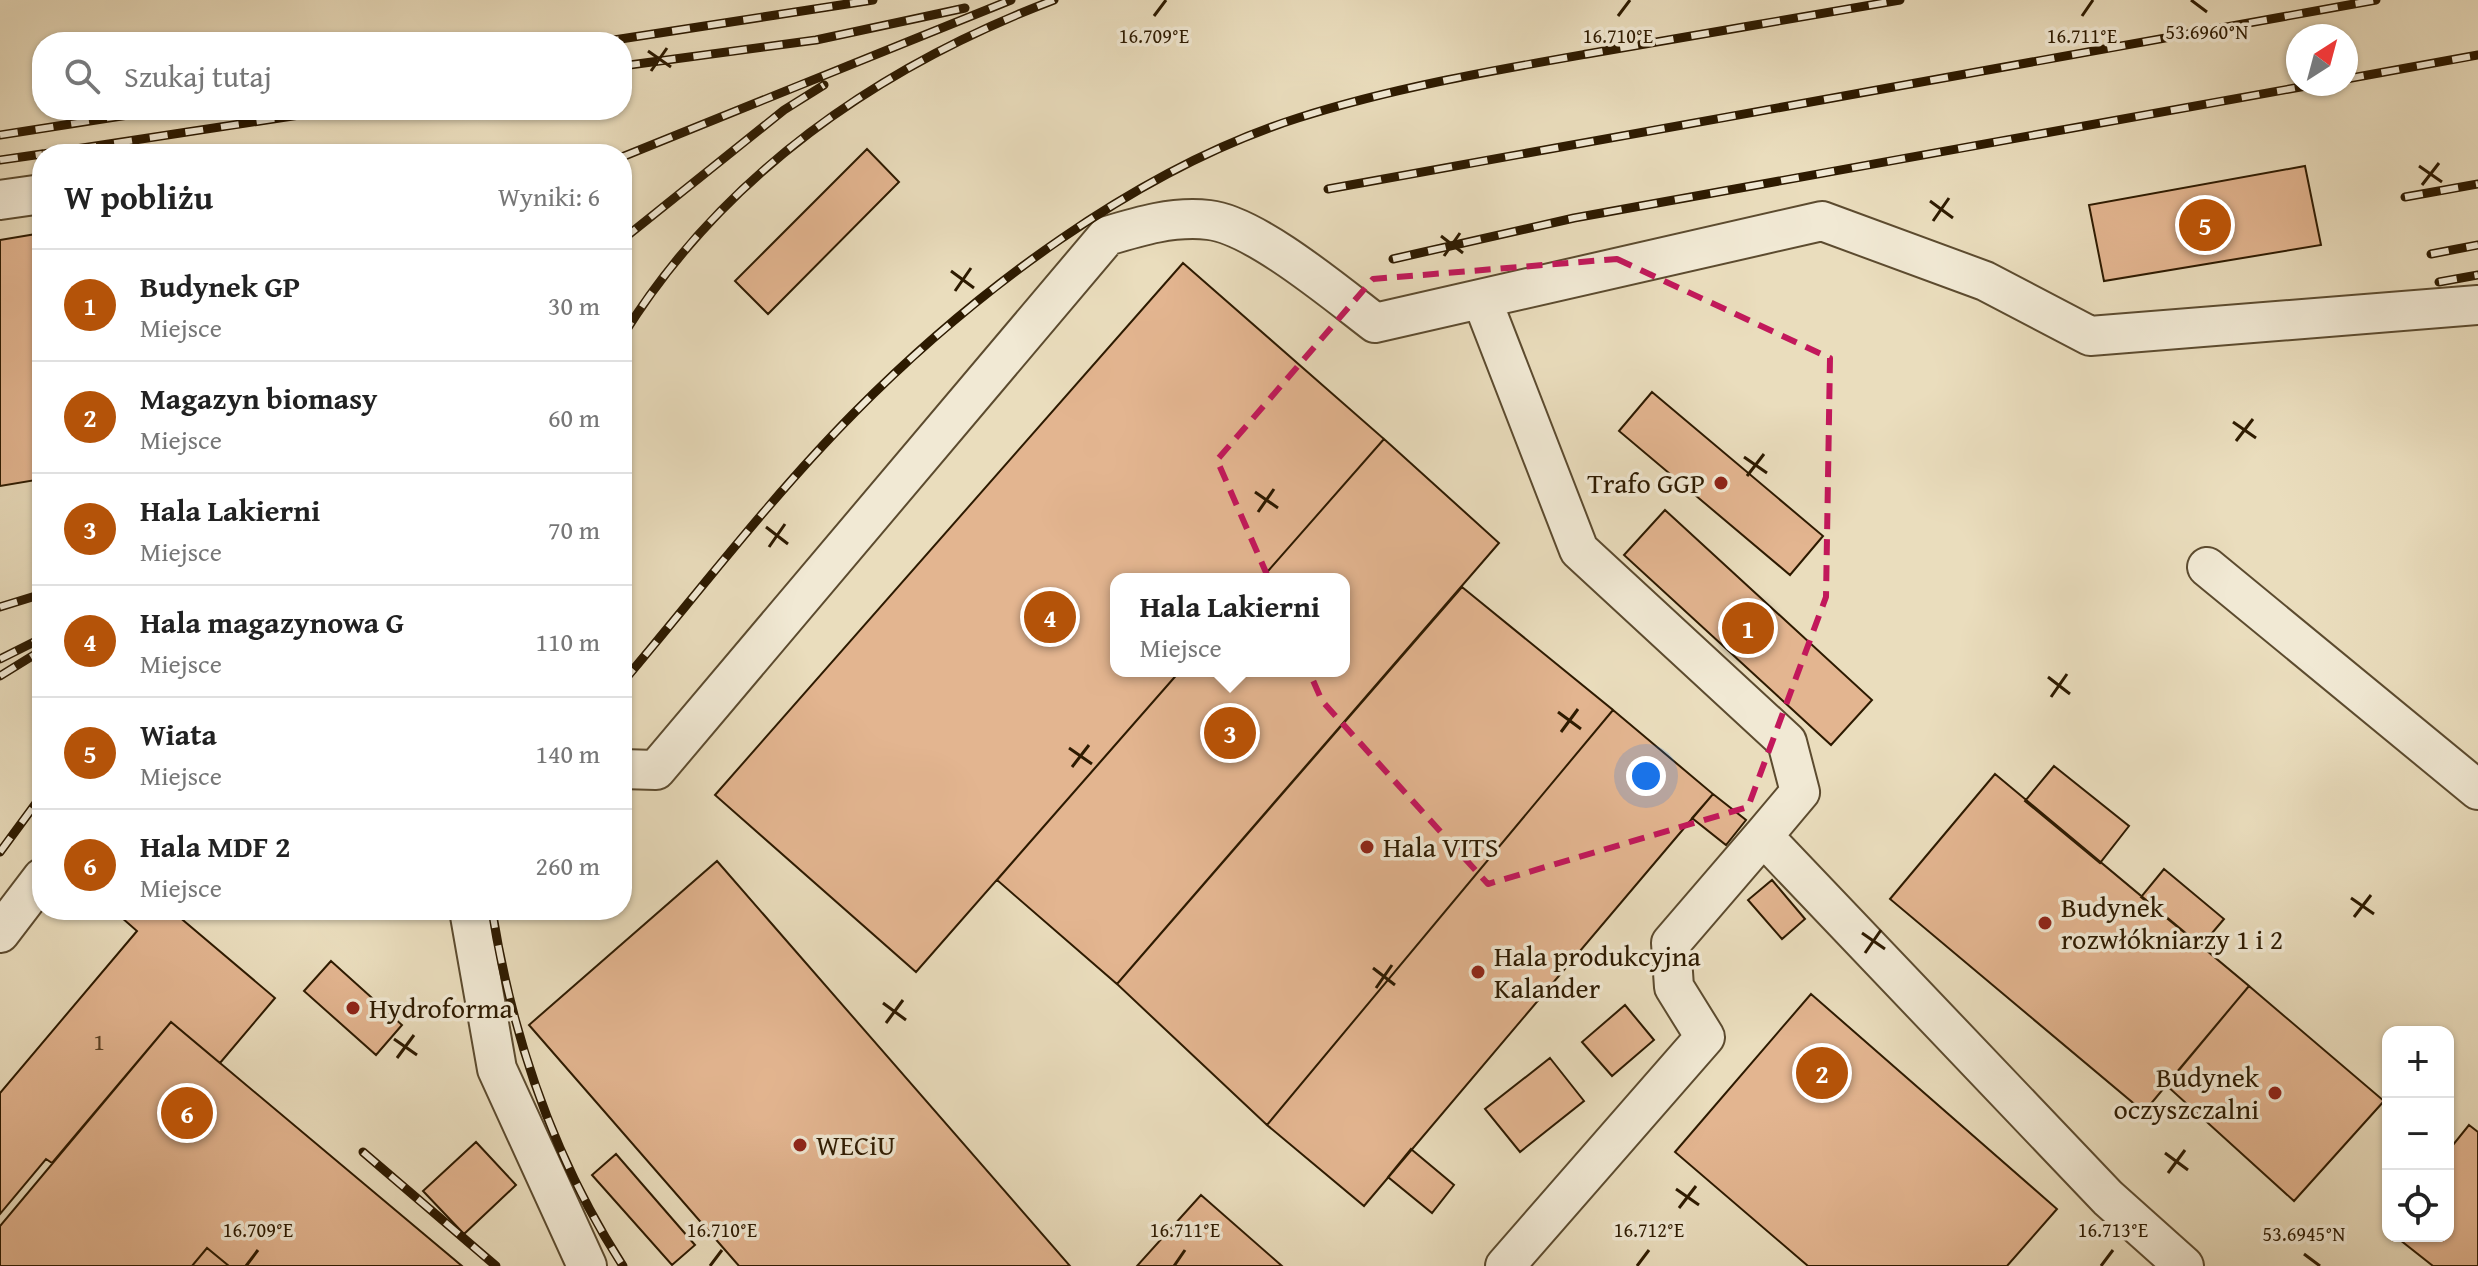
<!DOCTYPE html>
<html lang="pl">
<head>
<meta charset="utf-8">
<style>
	body { margin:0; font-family:"Gentium Book Plus",serif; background:#f2f2f2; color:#222 }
	.controls { position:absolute; right:24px; bottom:24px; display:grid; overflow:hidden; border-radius:16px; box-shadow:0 2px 6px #0004 }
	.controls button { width:72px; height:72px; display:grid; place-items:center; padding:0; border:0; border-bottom:2px solid #e0e0e0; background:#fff; color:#222; font:40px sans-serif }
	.compass { position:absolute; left:2286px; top:24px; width:72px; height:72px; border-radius:50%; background:#fff; box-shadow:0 2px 6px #0004; rotate:36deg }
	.you { position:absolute; left:1646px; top:776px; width:28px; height:28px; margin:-20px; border:6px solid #fff; border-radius:50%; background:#1a73e8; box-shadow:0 0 0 12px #1a73e833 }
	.badge { display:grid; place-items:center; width:52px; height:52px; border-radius:50%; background:#b45309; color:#fff; font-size:26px; font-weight:700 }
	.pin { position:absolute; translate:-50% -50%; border:4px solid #fff; box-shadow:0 2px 8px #0006 }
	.popup { position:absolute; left:1110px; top:573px; width:240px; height:104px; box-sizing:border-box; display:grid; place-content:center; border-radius:16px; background:#fff; filter:drop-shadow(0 2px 6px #0005); font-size:26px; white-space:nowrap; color:#767676 }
	.popup b { font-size:30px; color:#222 }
	.popup::after { content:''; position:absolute; left:50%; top:100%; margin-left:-16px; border:16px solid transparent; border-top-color:#fff }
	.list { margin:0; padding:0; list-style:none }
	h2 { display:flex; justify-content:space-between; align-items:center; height:104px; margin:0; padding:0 32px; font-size:34px }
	h2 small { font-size:26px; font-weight:400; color:#767676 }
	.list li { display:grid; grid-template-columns:52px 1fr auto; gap:24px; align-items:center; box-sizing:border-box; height:112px; padding:0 32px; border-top:2px solid #e0e0e0 }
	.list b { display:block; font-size:30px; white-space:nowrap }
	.list p { margin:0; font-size:26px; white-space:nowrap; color:#767676 }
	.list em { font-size:26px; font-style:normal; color:#767676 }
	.icon { flex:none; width:44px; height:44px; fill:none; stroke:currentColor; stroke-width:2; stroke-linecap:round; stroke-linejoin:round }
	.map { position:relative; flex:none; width:2478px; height:1266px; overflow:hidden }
	.search { position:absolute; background:#fff; box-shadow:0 2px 6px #0004; left:32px; top:32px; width:600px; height:88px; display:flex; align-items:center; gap:20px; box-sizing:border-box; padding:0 28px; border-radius:32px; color:#767676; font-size:30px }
	.panel { position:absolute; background:#fff; box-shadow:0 2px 6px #0004; left:32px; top:144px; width:600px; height:776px; border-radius:32px }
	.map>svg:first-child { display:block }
</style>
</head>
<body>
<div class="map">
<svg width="2478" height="1266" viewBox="0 0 2478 1266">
	<rect width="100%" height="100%" fill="#eaddbd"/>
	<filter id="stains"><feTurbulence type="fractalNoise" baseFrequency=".0025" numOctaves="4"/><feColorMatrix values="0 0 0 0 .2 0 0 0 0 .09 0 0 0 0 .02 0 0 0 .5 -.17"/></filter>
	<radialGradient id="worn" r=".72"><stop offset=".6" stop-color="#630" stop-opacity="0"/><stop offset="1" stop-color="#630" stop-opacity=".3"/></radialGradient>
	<!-- building -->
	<path fill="#e3b590" stroke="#2d1a00" stroke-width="2" d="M 867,149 L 899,182 L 768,314 L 735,281 Z
		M 2305,166 L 2321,245 L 2104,281 L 2089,205 Z
		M 42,233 L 42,479 L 0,486 L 0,240 Z
		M 1183,263 L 1384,439 L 1261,579 L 1116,579 L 1116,671 L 1180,671 L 916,972 L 715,795 Z
		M 1652,392 L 1823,536 L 1790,575 L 1619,431 Z
		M 1384,439 L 1499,543 L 1117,984 L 997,880 L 1180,671 L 1344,671 L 1344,579 L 1261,579 Z
		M 1665,510 L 1872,700 L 1831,745 L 1624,555 Z
		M 1462,587 L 1613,710 L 1267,1125 L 1117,984 Z
		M 1613,710 L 1713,794 L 1364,1206 L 1267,1125 Z
		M 2054,766 L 2129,826 L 2100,863 L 2025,801 Z
		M 1995,774 L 2249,986 L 2144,1112 L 1890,899 Z
		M 1713,794 L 1746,820 L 1726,845 L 1692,818 Z
		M 717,861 L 1070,1266 L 739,1266 L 529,1025 Z
		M 2164,869 L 2224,919 L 2201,946 L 2141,897 Z
		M 1772,880 L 1805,919 L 1782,939 L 1748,900 Z
		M 113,910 L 171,910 L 275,998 L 220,1063 L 171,1022 L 52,1163 L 46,1159 L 0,1214 L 0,1093 L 137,931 Z
		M 331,961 L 402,1025 L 376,1055 L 304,991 Z
		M 2249,986 L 2384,1101 L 2294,1201 L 2166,1085 Z
		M 1811,994 L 2057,1209 L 2007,1266 L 1808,1266 L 1675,1152 Z
		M 1625,1005 L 1654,1040 L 1612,1076 L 1582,1042 Z
		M 171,1022 L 220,1063 L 462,1266 L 229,1266 L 207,1248 L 192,1266 L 0,1266 L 0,1226 Z
		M 1550,1058 L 1584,1101 L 1520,1152 L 1485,1109 Z
		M 2469,1125 L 2478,1132 L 2478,1266 L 2433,1266 L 2395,1236 L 2448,1236 L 2448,1151 Z
		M 476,1142 L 516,1185 L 464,1234 L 423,1191 Z
		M 1411,1149 L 1454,1185 L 1432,1213 L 1388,1177 Z
		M 616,1154 L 695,1245 L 672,1265 L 592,1175 Z
		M 1201,1195 L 1282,1266 L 1137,1266 Z
		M 207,1248 L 229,1266 L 192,1266 Z"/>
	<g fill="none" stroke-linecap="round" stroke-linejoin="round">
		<!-- minor casing -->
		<g stroke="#5c4b2f" stroke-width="42">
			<path id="minor" d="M 0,200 L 42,194
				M 1482,300 L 1579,550 L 1787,742 L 1800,792 L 1763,836 L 2108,1198 L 2184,1266
				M 2207,567 L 2478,790
				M 622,769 L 656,770 L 1107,236 C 1140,226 1173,216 1209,220 C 1255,225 1337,294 1375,323 L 1822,221 L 1985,281 L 2090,336 L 2478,305
				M 469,910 L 497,1069 L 587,1266
				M 0,933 L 42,878
				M 1505,1266 L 1705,1037 L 1674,987 L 1671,943 L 1763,836"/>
		</g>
		<!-- minor -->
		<use href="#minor" stroke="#f1e9d4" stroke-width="38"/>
		<!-- rail casing -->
		<g stroke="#2d1a00" stroke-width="9">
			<path id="rail" d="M 601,42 L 873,0
				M 622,66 L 816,40 L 965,8
				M 2346,79 L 2478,55
				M 0,135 L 160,110
				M 43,154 L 332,110
				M 622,157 L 1011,0
				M 0,160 L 42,154
				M 1328,189 L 2376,0
				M 2405,197 L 2478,184
				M 622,240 L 784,110 L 824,85
				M 2431,254 L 2478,245
				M 1393,259 L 1574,218 L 2317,84
				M 2439,282 L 2478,275
				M 622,337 C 722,175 878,67 1054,0
				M 0,607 L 42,594
				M 0,659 L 42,638
				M 0,676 L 42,650
				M 622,683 C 698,593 771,497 854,413 C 974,292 1135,170 1298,118 C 1392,88 1490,71 1587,54 C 1691,36 1796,18 1900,0
				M 0,852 L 42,795
				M 492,910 C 512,1036 554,1159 623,1266
				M 363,1152 L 496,1266"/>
		</g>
		<!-- rail -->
		<use href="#rail" stroke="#f1e9d4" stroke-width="6" stroke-dasharray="18" stroke-linecap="butt"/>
	</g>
	<!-- marked area -->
	<path fill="none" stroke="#c2185b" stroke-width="6" stroke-dasharray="16 10" stroke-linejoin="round" d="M 1617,259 L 1830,358 L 1826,597 L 1748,807 L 1488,884 L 1322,701 L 1217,460 L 1373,279 Z"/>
	<!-- ticks -->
	<path fill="none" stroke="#2d1a00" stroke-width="3" d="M 2191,0 L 2207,12M 1154,16 L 1166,0M 1618,16 L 1630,0M 2082,16 L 2093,0M 648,51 L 671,67M 651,71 L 667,48M 2419,166 L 2442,182M 2422,185 L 2439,163M 1930,201 L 1953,218M 1933,221 L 1949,198M 1441,236 L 1463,253M 1444,256 L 1460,233M 951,271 L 974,288M 955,291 L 971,268M 2233,422 L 2256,438M 2236,441 L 2253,419M 1744,457 L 1767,473M 1747,476 L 1764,454M 1255,492 L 1278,508M 1258,512 L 1274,489M 766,527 L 788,544M 769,547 L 785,524M 2048,677 L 2070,694M 2051,697 L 2067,674M 1558,712 L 1581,729M 1561,732 L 1578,709M 1069,748 L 1092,764M 1072,767 L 1089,745M 2351,898 L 2374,914M 2354,917 L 2371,895M 1862,933 L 1885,949M 1865,953 L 1881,930M 1373,968 L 1395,985M 1376,988 L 1392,965M 883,1003 L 906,1020M 886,1023 L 903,1000M 394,1039 L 417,1055M 397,1058 L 414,1035M 2165,1153 L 2188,1170M 2168,1173 L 2185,1150M 1676,1189 L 1699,1205M 1679,1208 L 1696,1186M 2304,1254 L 2320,1266M 246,1266 L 258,1250M 710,1266 L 722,1250M 1174,1266 L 1185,1250M 1637,1266 L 1649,1250M 2101,1266 L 2113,1250"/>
	<!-- markers -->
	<g fill="#8f2418" stroke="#f1e9d4" stroke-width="3">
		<circle cx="1721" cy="483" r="8"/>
		<circle cx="1367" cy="847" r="8"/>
		<circle cx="2045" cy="923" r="8"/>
		<circle cx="1478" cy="972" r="8"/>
		<circle cx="353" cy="1008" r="8"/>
		<circle cx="2275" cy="1093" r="8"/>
		<circle cx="800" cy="1145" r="8"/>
	</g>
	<g text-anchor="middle" stroke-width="7" stroke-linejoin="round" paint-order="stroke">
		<!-- number labels -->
		<g font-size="24" fill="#5a4124">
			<text x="99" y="1050">1</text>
		</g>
		<!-- poi labels -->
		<g font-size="28" fill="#2d1a00" stroke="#f1e9d4" text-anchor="start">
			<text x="1705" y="493" text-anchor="end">Trafo GGP</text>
			<text x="1383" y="857">Hala VITS</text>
			<text x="2061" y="917">Budynek<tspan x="2061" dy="32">rozwłókniarzy 1 i 2</tspan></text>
			<text x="1494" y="966">Hala produkcyjna<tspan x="1494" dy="32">Kalander</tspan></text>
			<text x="369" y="1018">Hydroforma</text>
			<text x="2259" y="1087" text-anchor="end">Budynek<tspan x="2259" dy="32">oczyszczalni</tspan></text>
			<text x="816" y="1155">WECiU</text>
		</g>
	</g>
	<g font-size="20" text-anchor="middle" fill="#2d1a00" stroke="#f1e9d4" stroke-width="7" stroke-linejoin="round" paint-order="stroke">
		<text x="2207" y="39">53.6960°N</text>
		<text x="1154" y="43">16.709°E</text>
		<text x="1618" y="43">16.710°E</text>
		<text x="2082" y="43">16.711°E</text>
		<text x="258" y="1237">16.709°E</text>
		<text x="722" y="1237">16.710°E</text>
		<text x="1185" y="1237">16.711°E</text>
		<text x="1649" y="1237">16.712°E</text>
		<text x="2113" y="1237">16.713°E</text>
		<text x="2304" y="1241">53.6945°N</text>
	</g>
	<rect width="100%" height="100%" filter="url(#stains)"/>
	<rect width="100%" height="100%" fill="url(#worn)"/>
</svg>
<div class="controls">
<button>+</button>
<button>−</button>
<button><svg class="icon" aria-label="locate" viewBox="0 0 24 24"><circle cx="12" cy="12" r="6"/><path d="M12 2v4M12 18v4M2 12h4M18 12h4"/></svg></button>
</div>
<svg class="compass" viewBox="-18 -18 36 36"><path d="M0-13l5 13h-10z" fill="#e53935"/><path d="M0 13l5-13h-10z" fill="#767676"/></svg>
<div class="you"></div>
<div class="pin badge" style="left:1748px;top:628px">1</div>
<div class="pin badge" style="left:1822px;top:1073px">2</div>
<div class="pin badge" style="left:1230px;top:733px">3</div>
<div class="popup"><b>Hala Lakierni</b>Miejsce</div>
<div class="pin badge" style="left:1050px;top:617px">4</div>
<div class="pin badge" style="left:2205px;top:225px">5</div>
<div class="pin badge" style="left:187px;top:1113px">6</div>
<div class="search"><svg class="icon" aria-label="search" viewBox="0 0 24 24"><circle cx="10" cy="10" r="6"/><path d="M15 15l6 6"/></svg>Szukaj tutaj</div>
<section class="panel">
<h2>W pobliżu<small>Wyniki: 6</small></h2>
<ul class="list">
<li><span class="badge">1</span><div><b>Budynek GP</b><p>Miejsce</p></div><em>30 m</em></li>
<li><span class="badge">2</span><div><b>Magazyn biomasy</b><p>Miejsce</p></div><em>60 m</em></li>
<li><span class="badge">3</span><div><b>Hala Lakierni</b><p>Miejsce</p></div><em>70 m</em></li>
<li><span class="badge">4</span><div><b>Hala magazynowa G</b><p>Miejsce</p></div><em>110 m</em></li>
<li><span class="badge">5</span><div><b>Wiata</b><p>Miejsce</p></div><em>140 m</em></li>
<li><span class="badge">6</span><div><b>Hala MDF 2</b><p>Miejsce</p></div><em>260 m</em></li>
</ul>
</section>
</div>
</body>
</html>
